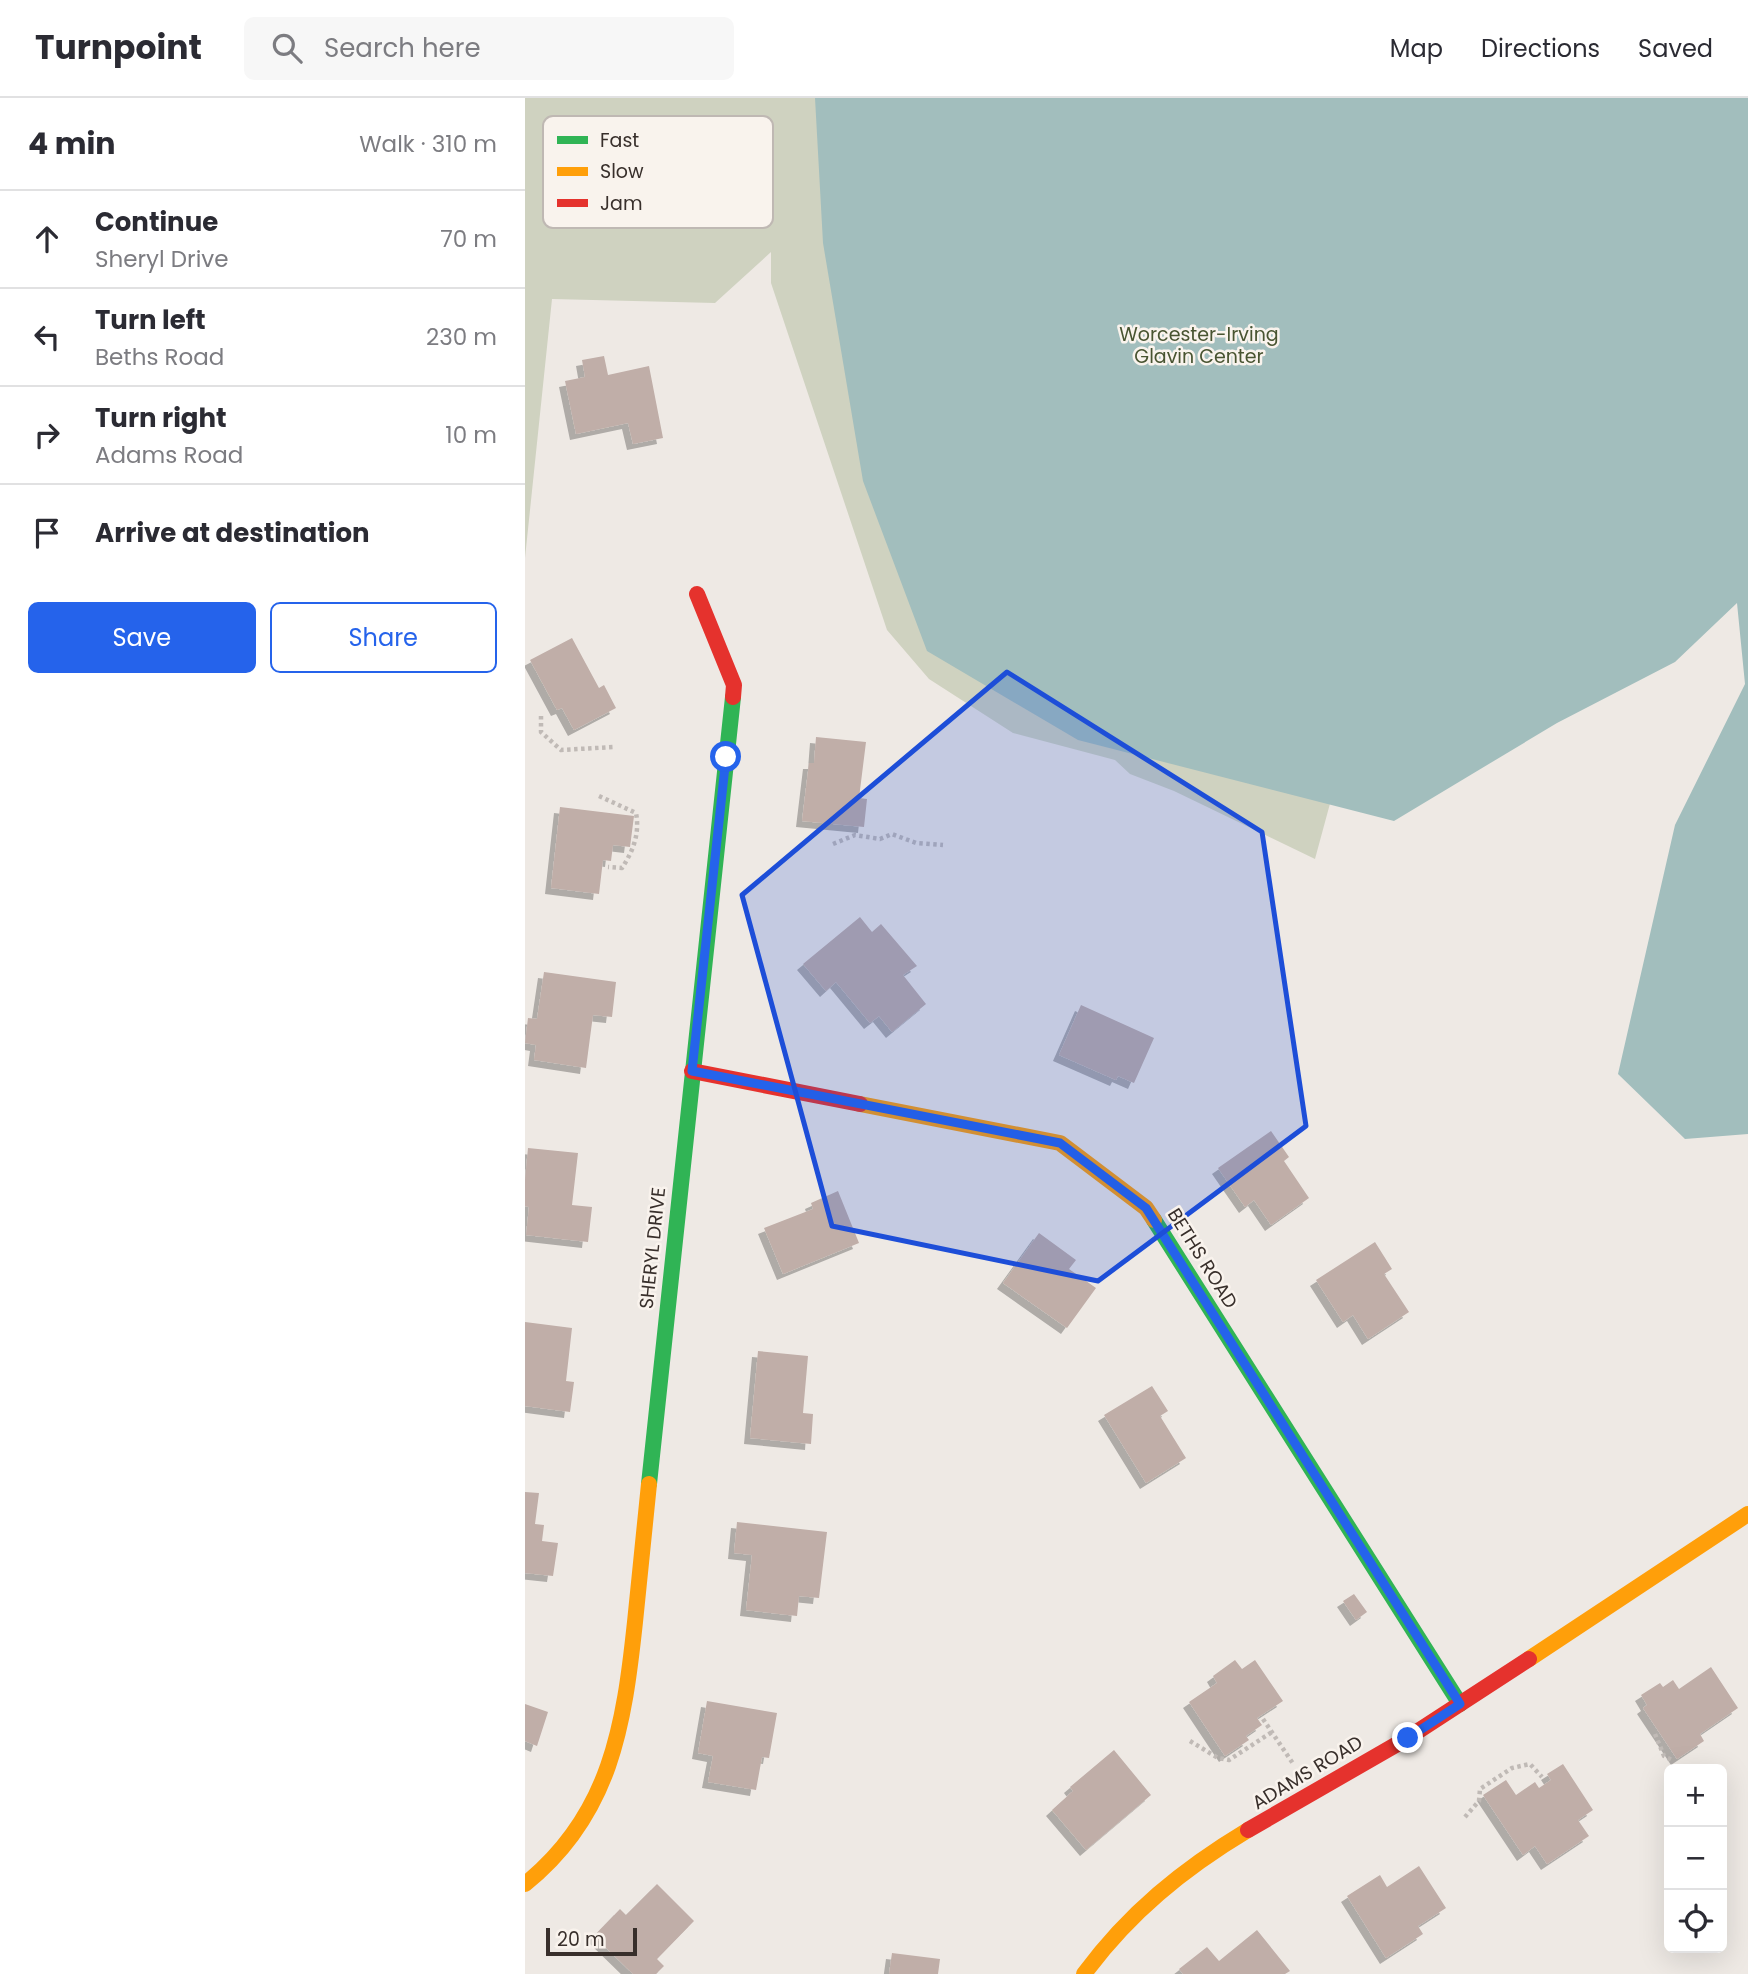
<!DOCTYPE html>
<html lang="en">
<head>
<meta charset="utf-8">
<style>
	body { margin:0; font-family:Poppins,sans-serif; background:#f7f7f7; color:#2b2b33 }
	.controls { position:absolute; right:21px; bottom:21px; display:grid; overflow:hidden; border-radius:10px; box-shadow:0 7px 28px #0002 }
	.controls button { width:63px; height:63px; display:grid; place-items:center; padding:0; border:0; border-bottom:2px solid #e1e1e2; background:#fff; color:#2b2b33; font:35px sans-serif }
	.scale { position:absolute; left:21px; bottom:18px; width:91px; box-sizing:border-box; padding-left:7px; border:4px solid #382f2b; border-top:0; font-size:19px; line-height:24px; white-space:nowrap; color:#382f2b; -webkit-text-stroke:5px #f9f3ed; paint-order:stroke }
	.stop { position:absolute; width:21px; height:21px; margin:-16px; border:5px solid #2563eb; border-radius:50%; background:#fff }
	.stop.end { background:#2563eb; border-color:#fff; box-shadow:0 2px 7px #0008 }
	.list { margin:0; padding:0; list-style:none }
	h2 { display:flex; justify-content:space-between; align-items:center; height:91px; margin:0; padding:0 28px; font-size:30px }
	h2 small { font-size:23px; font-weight:400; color:#7c7c81 }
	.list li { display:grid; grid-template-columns:46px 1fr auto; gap:21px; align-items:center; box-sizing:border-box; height:98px; padding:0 28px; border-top:2px solid #e1e1e2 }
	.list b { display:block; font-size:26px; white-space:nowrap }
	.list p { margin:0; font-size:23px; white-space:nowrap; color:#7c7c81 }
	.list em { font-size:23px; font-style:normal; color:#7c7c81 }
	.actions { display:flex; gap:14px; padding:21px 28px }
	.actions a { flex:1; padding:16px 0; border:2px solid #2563eb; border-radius:10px; text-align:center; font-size:24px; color:#2563eb }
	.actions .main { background:#2563eb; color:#fff }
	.icon { flex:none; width:38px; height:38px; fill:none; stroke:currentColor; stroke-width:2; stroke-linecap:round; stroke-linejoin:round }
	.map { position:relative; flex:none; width:1223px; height:1876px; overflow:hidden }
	header { display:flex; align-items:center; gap:42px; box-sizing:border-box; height:98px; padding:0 35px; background:#fff; border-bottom:2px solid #e1e1e2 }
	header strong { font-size:33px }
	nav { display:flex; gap:38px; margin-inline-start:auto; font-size:24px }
	.search { width:490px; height:63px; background:#f7f7f7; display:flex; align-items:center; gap:18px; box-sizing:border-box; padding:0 24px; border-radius:10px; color:#7c7c81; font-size:26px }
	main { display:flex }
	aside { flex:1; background:#fff }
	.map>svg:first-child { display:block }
</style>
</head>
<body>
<header>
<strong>Turnpoint</strong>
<div class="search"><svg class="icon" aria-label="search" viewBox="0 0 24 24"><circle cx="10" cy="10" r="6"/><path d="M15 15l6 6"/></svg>Search here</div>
<nav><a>Map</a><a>Directions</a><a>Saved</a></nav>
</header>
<main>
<aside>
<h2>4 min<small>Walk · 310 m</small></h2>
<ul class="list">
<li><svg class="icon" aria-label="ahead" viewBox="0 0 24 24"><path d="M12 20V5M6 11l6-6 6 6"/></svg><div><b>Continue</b><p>Sheryl Drive</p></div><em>70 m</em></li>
<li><svg class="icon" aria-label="left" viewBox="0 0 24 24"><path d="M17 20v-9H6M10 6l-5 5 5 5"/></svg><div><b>Turn left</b><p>Beths Road</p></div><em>230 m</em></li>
<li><svg class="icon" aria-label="right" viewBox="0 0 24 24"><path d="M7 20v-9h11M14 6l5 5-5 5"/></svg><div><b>Turn right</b><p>Adams Road</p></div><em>10 m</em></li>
<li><svg class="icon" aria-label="arrive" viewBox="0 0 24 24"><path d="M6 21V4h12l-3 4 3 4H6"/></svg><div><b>Arrive at destination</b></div></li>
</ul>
<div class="actions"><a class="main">Save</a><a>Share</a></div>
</aside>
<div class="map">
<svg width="1223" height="1876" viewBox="0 0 1223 1876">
	<defs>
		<filter id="shadow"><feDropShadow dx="-6" dy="6" stdDeviation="0" flood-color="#0004"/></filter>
	</defs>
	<rect width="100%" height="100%" fill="#eee9e4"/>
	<!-- green -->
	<path fill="#cfd2c0" d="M 0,0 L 996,0 L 790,761 L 649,693 L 605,676 L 590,662 L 488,635 L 404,581 L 362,532 L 246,185 L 246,154 L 190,205 L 27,201 L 0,460 Z"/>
	<!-- water -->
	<path fill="#a2bebd" d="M 290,0 L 1223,0 L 1223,1036 L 1160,1041 L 1093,976 L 1150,727 L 1220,586 L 1212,505 L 1150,564 L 1032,625 L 869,723 L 553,642 L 402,553 L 338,383 L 298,145 Z"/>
	<!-- building -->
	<path fill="#c0aea8" filter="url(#shadow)" d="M 79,258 L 83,277 L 124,268 L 138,340 L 108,346 L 103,325 L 51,336 L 40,283 L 60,279 L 57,262 Z
		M 47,540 L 74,590 L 79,587 L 91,610 L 49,632 L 37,610 L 32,612 L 5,562 Z
		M 291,639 L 341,644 L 334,700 L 342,701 L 339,729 L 277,723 L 284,665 L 289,665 Z
		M 35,709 L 109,718 L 105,749 L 88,747 L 86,763 L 78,762 L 74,796 L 26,790 Z
		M 335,819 L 347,834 L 356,826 L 392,868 L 378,877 L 401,906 L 367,934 L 354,918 L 345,925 L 311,884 L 301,893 L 278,866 Z
		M 19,874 L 91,884 L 87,919 L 68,917 L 61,970 L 9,962 L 11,947 L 0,945 L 3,920 L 12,921 Z
		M 556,907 L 629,940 L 609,985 L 593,978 L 591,982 L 534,957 Z
		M 746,1033 L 764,1059 L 759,1063 L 784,1100 L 746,1127 L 729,1102 L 720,1109 L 693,1070 Z
		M 3,1050 L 53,1055 L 47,1107 L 67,1109 L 63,1144 L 1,1137 L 4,1109 L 0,1108 L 0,1082 Z
		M 313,1093 L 334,1145 L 258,1176 L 239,1130 L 288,1111 L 286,1105 Z
		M 514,1135 L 551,1162 L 544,1171 L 571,1190 L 542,1230 L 478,1185 Z
		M 850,1144 L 867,1171 L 859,1176 L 884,1214 L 843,1241 L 828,1217 L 818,1224 L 791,1182 Z
		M 0,1224 L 47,1230 L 41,1283 L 49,1284 L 45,1314 L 0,1308 Z
		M 233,1253 L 283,1258 L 278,1315 L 288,1316 L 286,1346 L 225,1340 Z
		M 627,1288 L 643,1313 L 635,1318 L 661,1360 L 621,1385 L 579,1317 Z
		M 0,1394 L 14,1395 L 10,1426 L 19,1427 L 17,1443 L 33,1445 L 28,1478 L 0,1475 Z
		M 212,1424 L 302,1434 L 294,1500 L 274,1498 L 272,1518 L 221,1512 L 227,1457 L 209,1455 Z
		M 829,1496 L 842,1514 L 831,1522 L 818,1503 Z
		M 710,1562 L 717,1571 L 730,1562 L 758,1603 L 732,1620 L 737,1627 L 721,1638 L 724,1642 L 700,1658 L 664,1604 L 692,1585 L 688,1578 Z
		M 1186,1569 L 1213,1610 L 1175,1636 L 1179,1643 L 1152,1661 L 1118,1610 L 1122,1607 L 1116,1597 L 1135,1585 L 1138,1589 L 1148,1582 L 1154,1591 Z
		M 182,1603 L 252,1615 L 244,1660 L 237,1659 L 231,1692 L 183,1684 L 188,1658 L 173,1655 Z
		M 0,1606 L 23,1614 L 12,1648 L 0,1643 Z
		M 589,1652 L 626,1697 L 561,1752 L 527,1712 L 548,1693 L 545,1689 Z
		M 1038,1666 L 1068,1712 L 1053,1722 L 1064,1738 L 1022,1766 L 1010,1748 L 998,1757 L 958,1697 L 981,1682 L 991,1697 L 1010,1684 L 1014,1690 L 1026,1682 L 1022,1676 Z
		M 894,1768 L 921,1810 L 893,1828 L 898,1836 L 861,1860 L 822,1798 L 855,1777 L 862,1789 Z
		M 132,1786 L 169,1823 L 132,1861 L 139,1868 L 131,1876 L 108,1876 L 69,1838 L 95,1811 L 101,1817 Z
		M 732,1832 L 765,1873 L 760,1876 L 658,1876 L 654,1871 L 682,1849 L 694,1863 Z
		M 367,1855 L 415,1861 L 413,1876 L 364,1876 Z"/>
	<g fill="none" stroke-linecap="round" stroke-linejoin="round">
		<!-- path -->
		<path stroke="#c0bab6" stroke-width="4.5" stroke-dasharray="3.5 3.5" stroke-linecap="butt" d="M 16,618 L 16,634 L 36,652 L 89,649
			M 74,698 L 111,715 C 115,736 108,753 97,770 L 83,769
			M 308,746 L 330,737 L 355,741 L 367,736 L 391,745 L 418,747
			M 738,1621 L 769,1667
			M 1130,1636 L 1139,1658 L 1147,1662
			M 665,1643 L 693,1660 L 704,1662 L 747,1634
			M 940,1719 L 954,1703 L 955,1691 L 987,1670 L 1005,1666 L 1017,1679"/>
		<!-- fast -->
		<path stroke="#30b455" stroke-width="16" d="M 629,1122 L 935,1606
			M 124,1386 L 208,599"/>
		<!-- slow -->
		<path stroke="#ff9f0a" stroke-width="16" d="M 335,1006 L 535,1045 L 621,1110 L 629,1122
			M 1004,1561 L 1223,1416
			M 0,1786 C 86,1717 99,1627 110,1524 C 115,1478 119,1432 124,1386
			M 559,1876 C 604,1815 658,1771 723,1732"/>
		<!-- jam -->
		<path stroke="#e5322d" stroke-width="16" d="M 172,496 L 209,587 L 208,599
			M 167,973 L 335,1006
			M 723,1732 L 881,1641 L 1004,1561"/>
	</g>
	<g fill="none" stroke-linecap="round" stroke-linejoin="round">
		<!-- route -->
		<path stroke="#2563eb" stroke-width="9" d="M 201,659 L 167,973 L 535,1045 L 621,1110 L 935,1606 L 883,1640"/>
	</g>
	<!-- marked area -->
	<path fill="#1d4ed8" fill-opacity="0.2" stroke="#1d4ed8" stroke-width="5" stroke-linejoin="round" d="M 482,574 L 737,734 L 781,1028 L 573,1183 L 307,1128 L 217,797 Z"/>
	<g text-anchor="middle" stroke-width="5" stroke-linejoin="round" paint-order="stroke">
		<!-- park labels -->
		<g font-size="19" fill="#485431" stroke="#f9f3ed">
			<text x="674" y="243">Worcester-Irving<tspan x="674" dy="22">Glavin Center</tspan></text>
		</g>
		<!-- street labels -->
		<g font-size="19" fill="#382f2b" stroke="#f9f3ed">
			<text transform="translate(127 1150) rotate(-84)" y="7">SHERYL DRIVE</text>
			<text transform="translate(678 1160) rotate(58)" y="7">BETHS ROAD</text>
			<text transform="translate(782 1674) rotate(-31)" y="7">ADAMS ROAD</text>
		</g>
	</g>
	<!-- legend -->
	<rect x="18" y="18" width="230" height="112" rx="10" fill="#f9f3ed" stroke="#bfb8b3" stroke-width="2"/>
	<rect x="32" y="38" width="31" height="8" fill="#30b455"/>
	<rect x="32" y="69" width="31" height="9" fill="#ff9f0a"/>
	<rect x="32" y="101" width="31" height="8" fill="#e5322d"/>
	<g font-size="19" fill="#382f2b">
		<text x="75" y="49">Fast</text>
		<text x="75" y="80">Slow</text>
		<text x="75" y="112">Jam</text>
	</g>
</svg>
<div class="controls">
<button>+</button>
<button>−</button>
<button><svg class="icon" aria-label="locate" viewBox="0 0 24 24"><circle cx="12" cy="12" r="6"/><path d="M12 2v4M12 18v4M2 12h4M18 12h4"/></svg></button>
</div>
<div class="scale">20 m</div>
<div class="stop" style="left:201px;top:659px"></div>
<div class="stop end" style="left:883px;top:1640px"></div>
</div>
</main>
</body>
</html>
